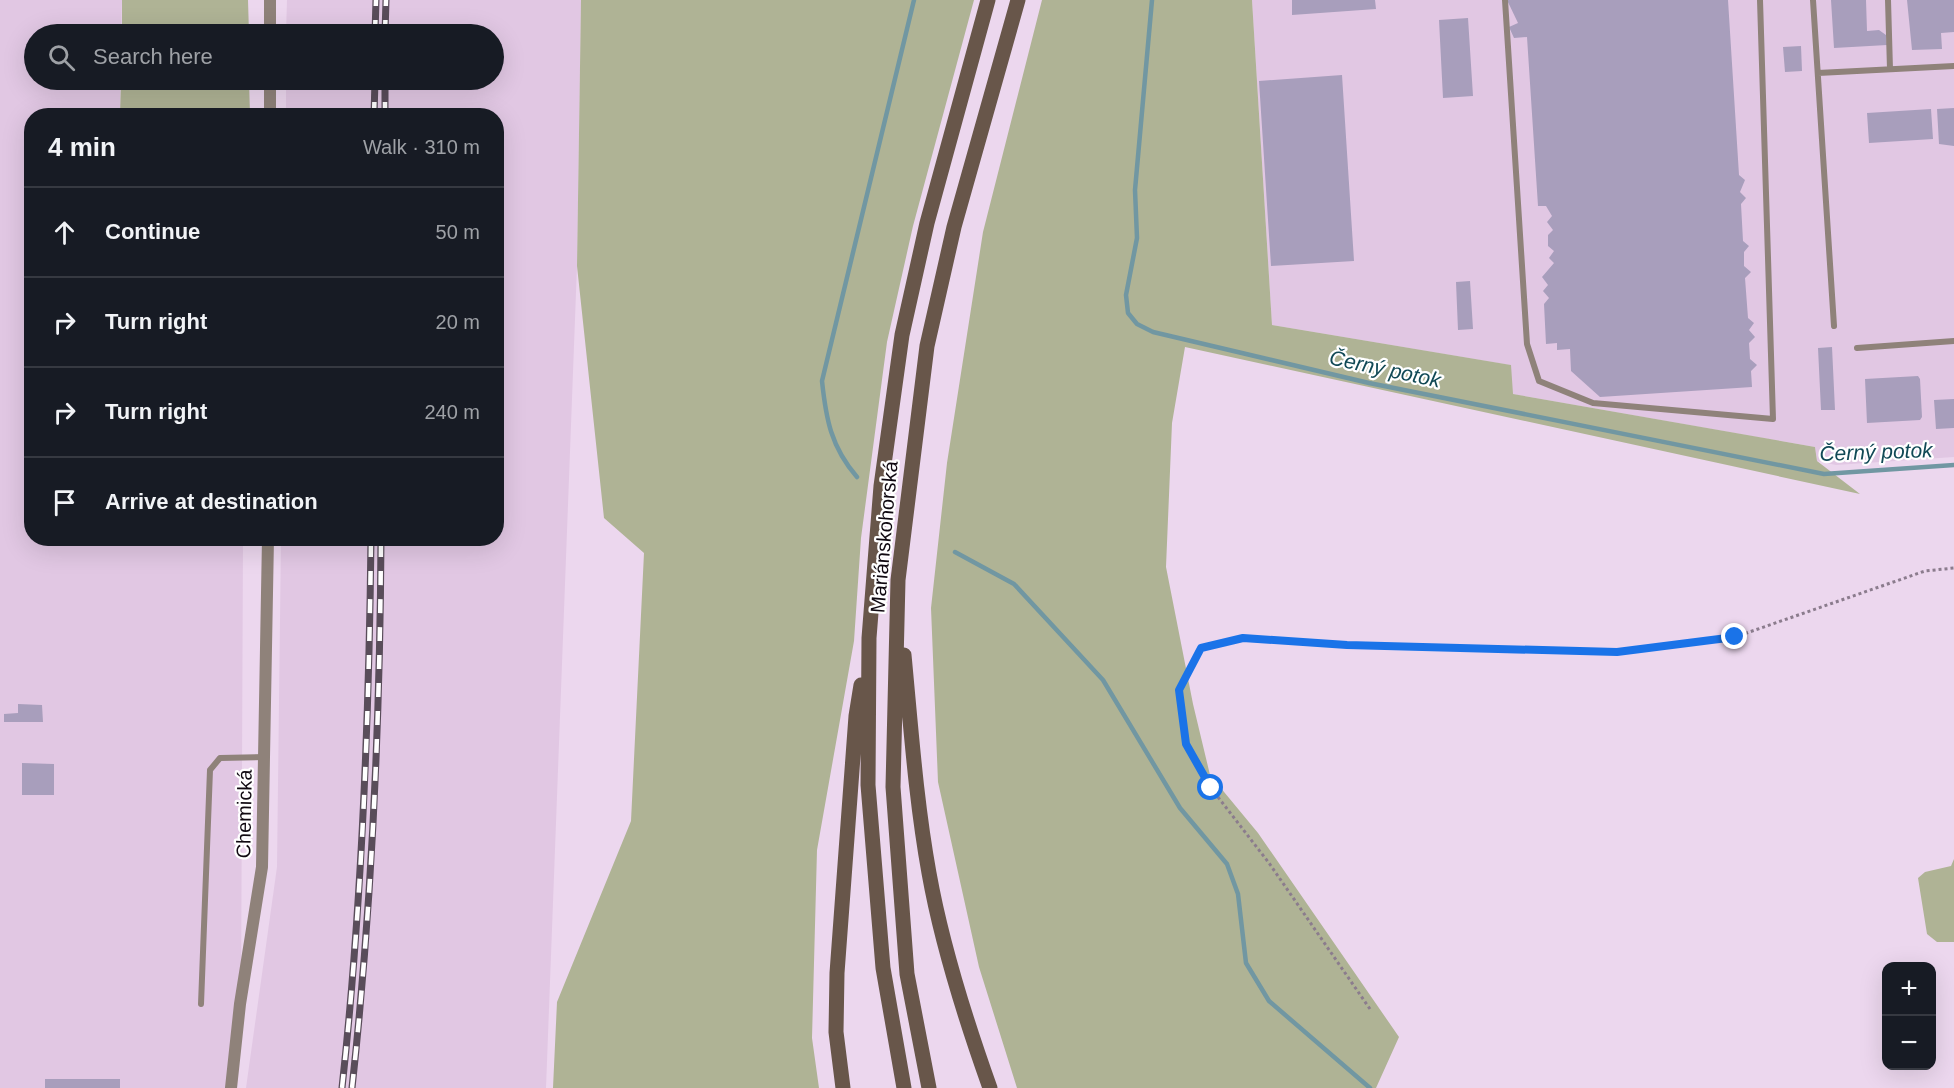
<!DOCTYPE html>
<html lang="en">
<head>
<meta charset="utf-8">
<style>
	body { margin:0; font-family:Arial,sans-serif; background:#20242c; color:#f1f3f6 }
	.controls { position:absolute; right:18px; bottom:18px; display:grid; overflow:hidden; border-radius:12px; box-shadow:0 6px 24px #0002 }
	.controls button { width:54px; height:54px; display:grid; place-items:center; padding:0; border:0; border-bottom:2px solid #363941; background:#171b24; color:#f1f3f6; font:30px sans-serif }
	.stop { position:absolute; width:18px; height:18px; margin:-14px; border:4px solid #1a73e8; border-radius:50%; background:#fff }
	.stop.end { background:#1a73e8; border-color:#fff; box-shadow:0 2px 6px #0008 }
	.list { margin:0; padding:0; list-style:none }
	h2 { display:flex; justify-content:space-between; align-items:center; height:78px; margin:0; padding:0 24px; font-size:26px }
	h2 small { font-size:20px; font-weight:400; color:#9ea1a6 }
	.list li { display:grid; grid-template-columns:39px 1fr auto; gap:18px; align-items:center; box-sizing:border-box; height:90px; padding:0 24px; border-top:2px solid #363941 }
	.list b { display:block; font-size:22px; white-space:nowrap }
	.list em { font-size:20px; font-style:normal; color:#9ea1a6 }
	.icon { flex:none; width:33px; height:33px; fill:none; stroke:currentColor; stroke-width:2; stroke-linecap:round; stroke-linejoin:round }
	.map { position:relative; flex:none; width:1954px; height:1088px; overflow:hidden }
	.search { position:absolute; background:#171b24; box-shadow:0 6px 24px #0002; left:24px; top:24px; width:480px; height:66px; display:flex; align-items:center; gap:15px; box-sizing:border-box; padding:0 21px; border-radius:33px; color:#9ea1a6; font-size:22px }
	.panel { position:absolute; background:#171b24; box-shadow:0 6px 24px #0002; left:24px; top:108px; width:480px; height:438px; border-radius:24px }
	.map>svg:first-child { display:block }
</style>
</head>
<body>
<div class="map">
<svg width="1954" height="1088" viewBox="0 0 1954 1088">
	<rect width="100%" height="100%" fill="#ecd7ee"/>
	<!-- built -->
	<path fill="#e1c7e3" d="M 0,0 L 122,0 L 121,34 L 34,34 L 34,80 L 120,80 L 120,115 L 32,116 L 32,538 L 243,539 L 241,1003 L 232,1088 L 0,1088 Z
		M 287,0 L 581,0 L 577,266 L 546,1088 L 246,1088 L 277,867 L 281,539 L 496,538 L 496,116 L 286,115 L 286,80 L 494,80 L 494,34 L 286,34 Z
		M 1252,0 L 1954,0 L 1954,457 L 1836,465 L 1817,461 L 1815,447 L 1512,394 L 1510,365 L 1272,325 Z"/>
	<!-- green -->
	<path fill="#afb395" d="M 122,0 L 248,0 L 249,34 L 122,34 Z
		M 581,0 L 974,0 L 913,226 L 887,342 L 861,538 L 854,641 L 817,850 L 812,1038 L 819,1088 L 553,1088 L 557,1002 L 631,821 L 644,553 L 604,518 L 577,266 Z
		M 1042,0 L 1252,0 L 1272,325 L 1511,365 L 1513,394 L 1815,447 L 1817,461 L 1860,494 L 1185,347 L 1172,423 L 1166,567 L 1193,704 L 1210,775 L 1258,833 L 1399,1037 L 1376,1088 L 1017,1088 L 979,967 L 938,782 L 931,608 L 947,463 L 983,232 Z
		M 121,80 L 249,80 L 250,115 L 120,115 Z
		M 1954,859 L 1954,942 L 1937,942 L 1927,934 L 1918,878 L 1925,872 L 1951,866 Z"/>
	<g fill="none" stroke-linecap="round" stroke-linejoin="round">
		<!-- stream -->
		<path stroke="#7197a2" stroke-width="4.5" d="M 1152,0 L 1135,190 L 1137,238 L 1126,295 L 1128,313 L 1137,324 L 1153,332 L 1369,383 L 1824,474 L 1954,465
			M 857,477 C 831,447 826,419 822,381 L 914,0
			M 955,552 L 1014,584 L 1103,680 L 1180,808 L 1227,864 L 1238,894 L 1246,963 L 1269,1001 L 1370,1088"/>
	</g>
	<!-- building -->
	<path fill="#a89ebc" d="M 1292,0 L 1375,0 L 1376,9 L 1292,15 Z
		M 1507,0 L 1728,0 L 1739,175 L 1745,180 L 1740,192 L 1746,198 L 1741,204 L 1743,241 L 1749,246 L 1744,252 L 1744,266 L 1751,272 L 1745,278 L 1748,318 L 1754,323 L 1749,330 L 1755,337 L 1749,343 L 1750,359 L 1757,365 L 1751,371 L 1752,387 L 1600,397 L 1571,371 L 1570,349 L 1557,350 L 1557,343 L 1546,344 L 1544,304 L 1549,298 L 1543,291 L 1548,285 L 1542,277 L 1554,263 L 1549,258 L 1554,251 L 1548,246 L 1548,235 L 1553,230 L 1547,222 L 1552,216 L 1546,206 L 1538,206 L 1527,37 L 1514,38 L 1509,27 L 1518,23 Z
		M 1831,0 L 1866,0 L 1867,31 L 1879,30 L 1886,35 L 1887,45 L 1834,48 Z
		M 1907,0 L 1954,0 L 1954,32 L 1941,33 L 1942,49 L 1912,50 Z
		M 1468,18 L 1473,96 L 1443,98 L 1439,20 Z
		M 1801,46 L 1802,71 L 1785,72 L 1783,47 Z
		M 1342,75 L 1354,261 L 1271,266 L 1259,81 Z
		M 1954,108 L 1954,146 L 1939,144 L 1937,109 Z
		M 1931,109 L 1933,139 L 1869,143 L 1867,113 Z
		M 1470,281 L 1473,329 L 1458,330 L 1456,282 Z
		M 1832,347 L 1835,410 L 1821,410 L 1818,348 Z
		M 1918,376 L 1920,379 L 1922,417 L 1920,420 L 1867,423 L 1865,379 Z
		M 1954,399 L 1954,428 L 1936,429 L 1934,400 Z
		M 18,704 L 42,705 L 43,722 L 4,722 L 4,714 L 18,713 Z
		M 22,763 L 54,764 L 54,795 L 22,795 Z
		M 45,1079 L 120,1079 L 120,1088 L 45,1088 Z"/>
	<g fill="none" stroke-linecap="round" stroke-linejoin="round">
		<!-- path -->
		<path stroke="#8b7c8d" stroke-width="3" stroke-dasharray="3 3" stroke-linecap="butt" d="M 1370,1009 L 1269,863 L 1211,788 L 1186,744 L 1179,690 L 1201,648 L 1243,638 L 1347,645 L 1617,652 L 1735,637 L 1925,571 L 1954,568"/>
		<!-- service -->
		<path stroke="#8f827a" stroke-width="6" d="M 1505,0 L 1527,344 L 1539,381 L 1593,403 L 1773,419 L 1760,0
			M 1813,0 L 1834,326
			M 1888,0 L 1890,69
			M 1818,73 L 1954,66
			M 1857,348 L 1954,341
			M 201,1004 L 210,770 L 220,758 L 265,757"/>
		<!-- minor -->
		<path stroke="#8f827a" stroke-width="12" d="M 270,0 L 270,34
			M 270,80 L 270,116
			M 231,1088 L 240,1004 L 262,867 L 268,538"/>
		<!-- secondary -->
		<path stroke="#68564a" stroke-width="15" d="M 904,655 C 911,728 916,801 929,873 C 942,946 965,1018 990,1088
			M 843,1088 L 836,1032 L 837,973 L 856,716 L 861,685
			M 904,1088 L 883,968 L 868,785 L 869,638 L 881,486 L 902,335 L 927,223 L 988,0
			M 929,1088 L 907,974 L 893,787 L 898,580 L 927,346 L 954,227 L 1018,0"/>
		<!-- rail casing -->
		<g stroke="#594d5a" stroke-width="7">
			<path id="rail" d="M 375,34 L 376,0
				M 385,34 L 386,0
				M 374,116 L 375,80
				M 385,116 L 385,80
				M 342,1088 C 362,905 369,723 371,538
				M 352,1088 C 372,905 380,723 381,538"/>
		</g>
		<!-- rail -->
		<use href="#rail" stroke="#fff" stroke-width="4.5" stroke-dasharray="14" stroke-linecap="butt"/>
	</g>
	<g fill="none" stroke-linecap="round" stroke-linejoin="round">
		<!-- route -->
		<path stroke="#1a73e8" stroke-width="8" d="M 1211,788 L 1186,744 L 1179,690 L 1201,648 L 1243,638 L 1347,645 L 1617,652 L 1735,637"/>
	</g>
	<g text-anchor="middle" stroke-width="4.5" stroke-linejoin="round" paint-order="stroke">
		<!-- street labels -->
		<g font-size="20" fill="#100911" stroke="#fff">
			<text transform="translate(884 537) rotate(-85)" y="7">Mariánskohorská</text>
			<text transform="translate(244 814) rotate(-89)" y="7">Chemická</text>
		</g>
		<!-- water labels -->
		<g font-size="21" font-style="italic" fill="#114956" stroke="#fff">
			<text transform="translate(1385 369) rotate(12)" y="7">Černý potok</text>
			<text transform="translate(1876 452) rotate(-2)" y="7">Černý potok</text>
		</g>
	</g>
</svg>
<div class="controls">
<button>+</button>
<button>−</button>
</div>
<div class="stop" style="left:1211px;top:788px"></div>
<div class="stop end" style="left:1735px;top:637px"></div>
<div class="search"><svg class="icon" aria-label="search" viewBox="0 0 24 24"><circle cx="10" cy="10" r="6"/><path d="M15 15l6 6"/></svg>Search here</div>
<section class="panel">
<h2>4 min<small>Walk · 310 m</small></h2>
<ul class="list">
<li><svg class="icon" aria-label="ahead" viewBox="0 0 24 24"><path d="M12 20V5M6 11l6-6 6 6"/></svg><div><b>Continue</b></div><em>50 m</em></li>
<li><svg class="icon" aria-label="right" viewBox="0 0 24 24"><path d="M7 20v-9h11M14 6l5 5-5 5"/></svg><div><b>Turn right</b></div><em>20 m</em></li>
<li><svg class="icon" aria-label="right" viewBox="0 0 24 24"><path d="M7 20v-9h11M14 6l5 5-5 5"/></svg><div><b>Turn right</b></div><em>240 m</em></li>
<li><svg class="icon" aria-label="arrive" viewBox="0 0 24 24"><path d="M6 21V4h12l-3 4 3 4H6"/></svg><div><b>Arrive at destination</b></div></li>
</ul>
</section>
</div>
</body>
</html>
